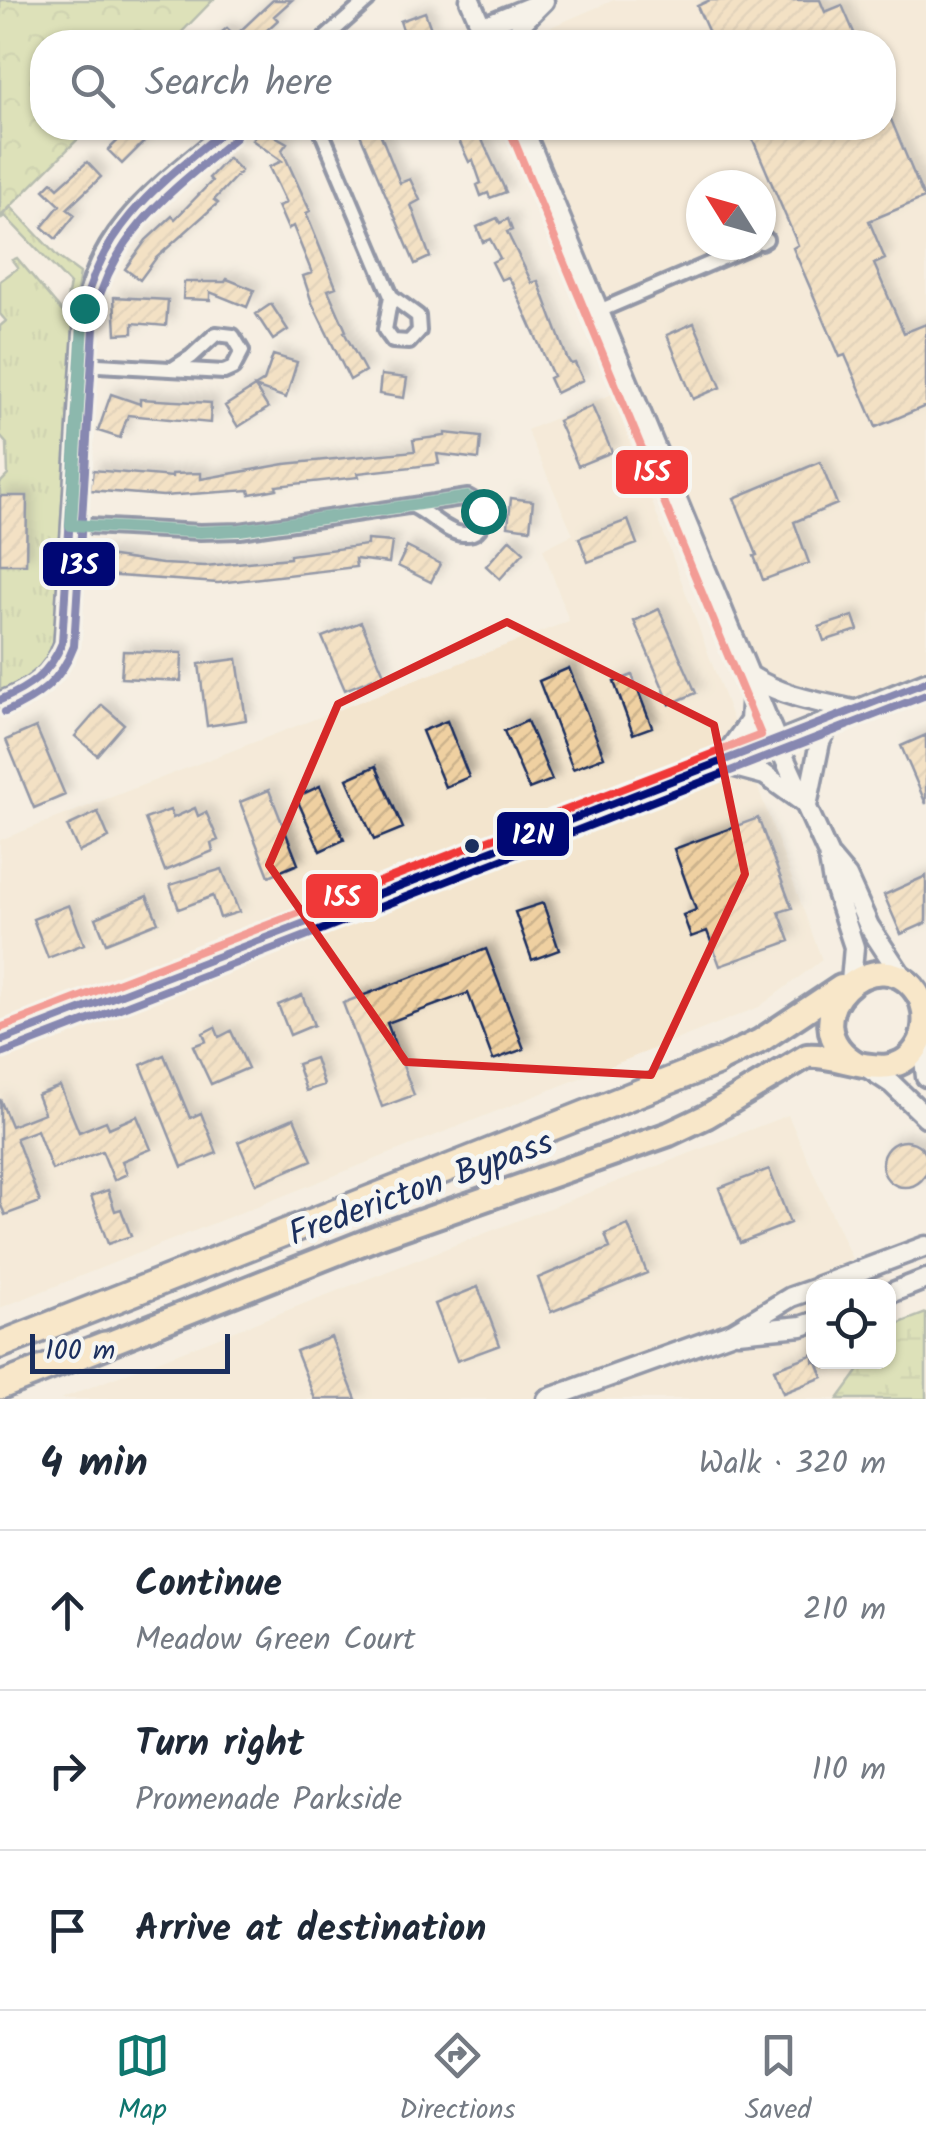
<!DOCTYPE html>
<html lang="en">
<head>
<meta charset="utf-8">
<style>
	body { margin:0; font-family:Kalam,sans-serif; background:#f6f6f7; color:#1f2937 }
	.controls { position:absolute; right:30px; bottom:30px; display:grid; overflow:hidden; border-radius:20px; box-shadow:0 2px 8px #0004 }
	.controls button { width:90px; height:90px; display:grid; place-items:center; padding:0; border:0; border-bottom:2px solid #e0e1e3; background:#fff; color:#1f2937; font:50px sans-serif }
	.compass { position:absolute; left:686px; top:170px; width:90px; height:90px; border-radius:50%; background:#fff; box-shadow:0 2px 8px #0004; rotate:307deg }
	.scale { position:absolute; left:30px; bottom:25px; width:200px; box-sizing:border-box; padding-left:10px; border:5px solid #1b2f5e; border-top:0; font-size:28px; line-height:35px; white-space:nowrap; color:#1b2f5e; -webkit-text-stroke:8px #f6f6f2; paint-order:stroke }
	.stop { position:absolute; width:30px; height:30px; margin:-22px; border:8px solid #0f766e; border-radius:50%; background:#fff }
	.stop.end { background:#0f766e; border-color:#fff; box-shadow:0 2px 10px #0008 }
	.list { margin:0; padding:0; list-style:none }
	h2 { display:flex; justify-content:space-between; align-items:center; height:130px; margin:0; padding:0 40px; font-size:42px }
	h2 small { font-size:32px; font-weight:400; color:#747a83 }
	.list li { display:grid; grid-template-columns:65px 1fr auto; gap:30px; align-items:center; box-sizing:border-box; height:160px; padding:0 40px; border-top:2px solid #e0e1e3 }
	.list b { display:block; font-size:38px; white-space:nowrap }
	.list p { margin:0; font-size:32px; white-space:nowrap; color:#747a83 }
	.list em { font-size:32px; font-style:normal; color:#747a83 }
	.icon { flex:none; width:55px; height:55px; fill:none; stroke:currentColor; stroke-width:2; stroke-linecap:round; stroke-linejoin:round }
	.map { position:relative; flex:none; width:926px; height:1399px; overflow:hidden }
	.search { position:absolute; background:#fff; box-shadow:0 2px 8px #0004; left:30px; right:30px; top:30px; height:110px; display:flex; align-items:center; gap:25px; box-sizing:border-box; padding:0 35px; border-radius:40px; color:#747a83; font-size:38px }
	.sheet { height:610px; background:#fff }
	nav { display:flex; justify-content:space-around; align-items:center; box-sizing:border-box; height:140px; border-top:2px solid #e0e1e3; background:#fff; font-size:28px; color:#747a83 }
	nav a { display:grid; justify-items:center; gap:5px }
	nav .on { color:#0f766e }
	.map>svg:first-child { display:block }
</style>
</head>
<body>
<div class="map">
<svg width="926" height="1399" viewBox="0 0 926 1399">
	<defs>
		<pattern id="grass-tufts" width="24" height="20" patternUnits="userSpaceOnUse" patternTransform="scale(2.5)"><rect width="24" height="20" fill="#bed187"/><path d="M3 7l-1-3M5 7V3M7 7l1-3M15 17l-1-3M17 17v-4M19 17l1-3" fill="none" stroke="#a3b477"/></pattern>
		<pattern id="wetland-marsh" width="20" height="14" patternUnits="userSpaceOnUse" patternTransform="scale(2.5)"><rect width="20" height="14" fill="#bed187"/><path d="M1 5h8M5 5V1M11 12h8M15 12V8" fill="none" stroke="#a3b477"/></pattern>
		<pattern id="park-crowns" width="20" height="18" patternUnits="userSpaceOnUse" patternTransform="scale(2.5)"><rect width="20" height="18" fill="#bed187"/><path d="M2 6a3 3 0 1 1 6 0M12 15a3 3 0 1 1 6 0" fill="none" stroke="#a3b477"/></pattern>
		<pattern id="building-hatch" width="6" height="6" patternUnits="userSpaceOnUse" patternTransform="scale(2.5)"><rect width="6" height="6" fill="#efd0a1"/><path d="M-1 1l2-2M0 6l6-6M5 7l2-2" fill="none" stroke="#ccb38d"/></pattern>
		<filter id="shadow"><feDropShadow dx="7" dy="-7" stdDeviation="5" flood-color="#0004"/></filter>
	</defs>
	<rect width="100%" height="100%" fill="#f5eee2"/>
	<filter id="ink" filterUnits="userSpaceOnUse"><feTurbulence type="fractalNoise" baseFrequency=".01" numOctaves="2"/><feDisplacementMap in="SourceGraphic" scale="20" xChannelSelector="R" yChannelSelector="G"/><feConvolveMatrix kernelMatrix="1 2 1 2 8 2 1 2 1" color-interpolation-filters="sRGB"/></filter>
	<g filter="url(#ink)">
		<!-- built -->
		<path fill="#f3e5ce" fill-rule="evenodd" d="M 614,0 L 926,0 L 926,681 L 846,710 L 812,710 L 778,698 L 754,673 L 647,460 L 599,311 L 523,128 L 884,128 L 884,42 L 527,42 L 530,36 ZM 701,185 L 761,185 L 761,245 L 701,245 Z
			M 612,394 L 822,960 L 759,1007 L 0,1308 L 0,840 L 569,621 L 543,549 L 573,534 L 527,430 Z
			M 788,1115 L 864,1286 L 814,1286 L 814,1362 L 865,1362 L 838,1399 L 60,1399 Z"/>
		<!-- grass -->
		<path fill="url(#grass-tufts)" stroke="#6c8072" stroke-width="2.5" d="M 11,207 L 58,257 L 80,273 L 74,309 L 53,647 C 41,671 25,681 0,690 L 0,564 L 26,564 L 27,497 L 0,496 L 0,483 L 8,475 L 7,444 L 0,436 L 0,326 L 6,321 L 0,314 L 0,281 L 18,268 L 12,260 L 17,258 L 64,314 L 70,284 L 5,216 L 0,219 Z"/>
		<!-- wetland -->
		<path fill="url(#wetland-marsh)" stroke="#6c8072" stroke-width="2.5" d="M 926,1313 L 926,1399 L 838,1399 L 865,1362 L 888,1362 L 889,1327 Z"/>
		<!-- park -->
		<path fill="url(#park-crowns)" stroke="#6c8072" stroke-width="2.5" d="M 0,0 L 213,0 L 172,42 L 42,42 L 42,128 L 89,128 L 0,217 Z"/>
		<!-- building -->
		<path fill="url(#building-hatch)" stroke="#1b2f5e" stroke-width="2.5" filter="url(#shadow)" d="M 273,0 L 292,0 L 274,16 L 278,20 L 254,42 L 210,42 L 227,28 L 235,36 Z
			M 710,0 L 820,0 L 825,12 L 842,5 L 858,42 L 713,42 L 697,6 Z
			M 425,12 L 431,29 L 406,39 L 400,21 Z
			M 884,103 L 924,198 L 869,221 L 885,259 L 874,264 L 904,333 L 926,324 L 926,406 L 876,427 L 845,355 L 840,357 L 793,248 L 798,245 L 748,128 L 884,128 Z
			M 131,128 L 146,140 L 122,164 L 108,150 Z
			M 261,128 L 287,143 L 282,150 L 310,211 L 306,213 L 336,287 L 328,290 L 346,331 L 344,332 L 365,371 L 350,380 L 312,303 L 303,276 L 312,273 L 293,226 L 288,229 L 278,206 L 286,203 L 269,167 L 282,161 L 252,140 Z
			M 378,128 L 400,183 L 410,179 L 420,200 L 411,205 L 430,257 L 415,264 L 360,134 Z
			M 477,129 L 506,192 L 490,198 L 488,193 L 481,196 L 477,185 L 481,183 L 473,160 L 469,162 L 458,138 Z
			M 228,158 L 241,171 L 214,200 L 218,203 L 156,258 L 140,280 L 125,269 L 146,240 L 172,216 L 175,219 L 212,181 L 209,178 Z
			M 87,162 L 101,177 L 67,209 L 75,215 L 56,239 L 42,227 L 60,205 L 44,190 L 52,182 L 58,188 Z
			M 497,218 L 500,223 L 508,219 L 512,230 L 507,232 L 532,283 L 538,281 L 567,358 L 571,364 L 575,363 L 583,380 L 556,393 L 549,378 L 553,376 L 512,283 L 508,277 L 501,280 L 492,262 L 500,258 L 490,239 L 483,242 L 477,227 Z
			M 227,279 L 254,290 L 247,307 L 210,292 L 210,300 L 183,299 L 184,282 L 225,282 Z
			M 114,297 L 168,300 L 166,326 L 133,323 L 133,333 L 116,334 Z
			M 271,304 L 288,330 L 273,340 L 256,314 Z
			M 694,323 L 721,387 L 693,399 L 667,335 Z
			M 273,355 L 297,362 L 286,398 L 255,387 L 268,408 L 238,427 L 225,406 L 264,381 Z
			M 381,375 L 407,378 L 404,398 L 379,394 Z
			M 111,394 L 140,404 L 140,399 L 211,403 L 210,423 L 128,415 L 120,438 L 98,431 Z
			M 592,406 L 612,452 L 578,466 L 558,421 Z
			M 445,433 L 481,437 L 479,459 L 437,454 L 439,464 L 358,473 L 359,477 L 276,486 L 277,489 L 250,494 L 249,490 L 163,496 L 90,490 L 93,470 L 172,477 L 172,474 L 201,473 L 201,479 L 285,464 L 415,451 L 413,440 L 445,436 Z
			M 820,462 L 837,504 L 794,522 L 809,563 L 763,580 L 754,556 L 757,555 L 734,498 Z
			M 0,496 L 27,496 L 26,564 L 0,564 Z
			M 511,498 L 533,501 L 530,529 L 508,526 Z
			M 628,520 L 637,544 L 588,562 L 579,538 Z
			M 510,539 L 524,552 L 500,579 L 486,566 Z
			M 367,540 L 392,542 L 389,563 L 355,559 L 356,567 L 218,583 L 90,574 L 92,554 L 162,564 L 205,566 L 290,558 L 290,555 L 367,545 Z
			M 407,547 L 440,564 L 431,582 L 398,566 Z
			M 659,609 L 696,693 L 670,704 L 634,621 Z
			M 853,616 L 858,630 L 824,641 L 819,627 Z
			M 361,622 L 384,674 L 345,690 L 322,637 Z
			M 123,651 L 182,653 L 181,681 L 121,678 Z
			M 237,659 L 246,720 L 207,726 L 199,664 Z
			M 569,668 L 604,757 L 573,769 L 539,681 Z
			M 632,675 L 652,727 L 633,734 L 614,682 Z
			M 102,705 L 124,724 L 97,755 L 75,736 Z
			M 447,721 L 469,777 L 445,787 L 422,731 Z
			M 527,721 L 552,780 L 529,789 L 504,731 Z
			M 36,727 L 65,795 L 34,808 L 6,740 Z
			M 926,735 L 926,804 L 901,746 Z
			M 376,766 L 403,828 L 374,840 L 347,779 Z
			M 320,786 L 344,840 L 320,851 L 296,797 Z
			M 269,790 L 298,864 L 269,876 L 240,802 Z
			M 195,808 L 198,816 L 206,812 L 218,840 L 211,843 L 213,851 L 165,871 L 145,819 L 170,810 L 173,818 Z
			M 98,812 L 109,838 L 79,852 L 67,826 Z
			M 758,818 L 792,908 L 779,912 L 790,941 L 720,966 L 707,931 L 691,937 L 683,915 L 696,910 L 674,849 Z
			M 222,869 L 239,912 L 220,918 L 213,896 L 179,909 L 170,885 Z
			M 926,876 L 926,923 L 901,934 L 884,895 Z
			M 147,896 L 158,922 L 106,943 L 96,918 Z
			M 543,903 L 559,950 L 532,960 L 515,912 Z
			M 69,905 L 84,944 L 48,958 L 33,919 Z
			M 486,949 L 524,1049 L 493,1060 L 468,993 L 387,1023 L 414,1095 L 382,1107 L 343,1003 Z
			M 302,995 L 314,1025 L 290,1035 L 278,1005 Z
			M 215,1027 L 219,1037 L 231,1031 L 248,1068 L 211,1084 L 193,1046 L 206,1041 L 203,1033 Z
			M 164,1055 L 190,1118 L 201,1113 L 217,1153 L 182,1167 L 141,1065 Z
			M 315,1058 L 324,1085 L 306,1091 L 297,1064 Z
			M 60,1086 L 79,1132 L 106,1121 L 109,1128 L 137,1116 L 151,1149 L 122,1161 L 127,1174 L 114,1180 L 102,1151 L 52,1170 L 37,1130 L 16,1138 L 40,1202 L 5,1215 L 0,1203 L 0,1099 L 11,1126 L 44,1113 L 37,1095 Z
			M 294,1118 L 312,1160 L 256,1184 L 238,1142 Z
			M882 1164a23 23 0 1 1 46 0a23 23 0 1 1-46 0Z
			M 769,1169 L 790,1223 L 740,1243 L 719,1188 Z
			M 108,1190 L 115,1211 L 121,1209 L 131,1236 L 108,1244 L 91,1196 Z
			M 628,1225 L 647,1273 L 551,1312 L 538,1278 L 610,1248 L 605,1234 Z
			M 478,1287 L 500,1345 L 457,1361 L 435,1304 Z
			M 331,1337 L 356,1399 L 315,1399 L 296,1351 Z
			M 814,1354 L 814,1362 L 817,1362 L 823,1377 L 783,1393 L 774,1369 Z"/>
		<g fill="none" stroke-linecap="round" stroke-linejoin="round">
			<!-- minor casing -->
			<g stroke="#1b2f5e" stroke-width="20">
				<path id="minor" d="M 321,42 L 368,0
					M 320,128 L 391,296 L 418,316 L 419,331 L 409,342 L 393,341 L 385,330 L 391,296
					M 761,242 L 766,239
					M 599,311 L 753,245
					M 80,364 L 224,372 L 233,368 L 242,351 L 233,336 L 216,334 L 191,357 L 174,368
					M 71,525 L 200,532 L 240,531 L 468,497 C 487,506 488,536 463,534 C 446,533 429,513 413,506
					M 0,700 C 30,688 52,675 62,643 L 83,309 C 98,222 165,182 227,128"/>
			</g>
			<!-- tertiary casing -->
			<g stroke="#1b2f5e" stroke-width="25">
				<path id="tertiary" d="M 481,27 L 542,2
					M 819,1286 L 926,1246
					M 888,1294 L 926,1279
					M 738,1332 L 802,1326 L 814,1322
					M 547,1399 L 733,1332 L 791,1297 L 814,1289"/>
			</g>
			<!-- secondary casing -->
			<g stroke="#1b2f5e" stroke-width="25">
				<path id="secondary" d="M 470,0 L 488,42
					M 514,42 L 522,23 L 544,1 L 540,0
					M 523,128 L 777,742 L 828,854 L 833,883 L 854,947 L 851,982
					M 752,677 C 784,697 818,702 854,710
					M 721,762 L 750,721 L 752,688
					M 720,763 L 765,775 L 804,803
					M 807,806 L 820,742 L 832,719
					M 831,858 L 847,877 L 869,926 L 905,981
					M 922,1040 L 926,1077
					M 0,1041 L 777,742 L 926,682
					M 866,1067 L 892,1084 L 926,1117"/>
			</g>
			<!-- trunk casing -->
			<g stroke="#1b2f5e" stroke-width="30">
				<path id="trunk" d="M 717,1062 L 760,1041 L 841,987
					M 105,1345 L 380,1236 L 669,1134 L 707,1116 L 807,1056 C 844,1053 896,1090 920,1042 C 926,1029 926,1011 920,998 C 882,928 782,1020 858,1064"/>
			</g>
			<!-- motorway casing -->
			<g stroke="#1b2f5e" stroke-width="32">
				<path id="motorway" d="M 0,1345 L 717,1062
					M 0,1386 L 105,1345"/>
			</g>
			<!-- minor -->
			<use href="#minor" stroke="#f6f6f2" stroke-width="12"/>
			<!-- tertiary -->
			<use href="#tertiary" stroke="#f6f6f2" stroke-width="18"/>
			<!-- secondary -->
			<use href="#secondary" stroke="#f6f6f2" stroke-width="18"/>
			<!-- trunk -->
			<use href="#trunk" stroke="#faddab" stroke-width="22"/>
			<!-- motorway -->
			<use href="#motorway" stroke="#faddab" stroke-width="25"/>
			<!-- bus-1 casing -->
			<g stroke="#f6f6f2" stroke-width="15">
				<path id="bus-1" d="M 0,700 C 29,688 50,673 62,643 L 83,309 C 106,220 160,184 227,128
					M 0,1041 L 926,682"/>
			</g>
			<!-- bus-2 casing -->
			<g stroke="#f6f6f2" stroke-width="15">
				<path id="bus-2" d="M 5,712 C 38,698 61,681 74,646 L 95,311 C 117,228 173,190 235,138
					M 4,1053 L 926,695"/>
			</g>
			<!-- bus-3 casing -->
			<g stroke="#f6f6f2" stroke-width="15">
				<path id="bus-3" d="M 0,1028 L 761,735 L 511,133"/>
			</g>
			<!-- bus-1 -->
			<use href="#bus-1" stroke="#000774" stroke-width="8"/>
			<!-- bus-2 -->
			<use href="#bus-2" stroke="#000774" stroke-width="8"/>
			<!-- bus-3 -->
			<use href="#bus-3" stroke="#f03838" stroke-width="8"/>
		</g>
	</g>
	<g fill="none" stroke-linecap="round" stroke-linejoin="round" filter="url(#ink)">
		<!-- route -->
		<path stroke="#0f766e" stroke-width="12" d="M 84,308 L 71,525 L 200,532 L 240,530 L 468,497 L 478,501 L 483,511"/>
	</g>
	<!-- marked area -->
	<path d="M0 0H926V1399H0ZM 507,622 L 714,725 L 745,874 L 651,1075 L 406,1062 L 269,865 L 338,704 Z" fill="#f5eee2" fill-opacity=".55" fill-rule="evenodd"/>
	<path fill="none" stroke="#d62828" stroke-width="8" stroke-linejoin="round" d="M 507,622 L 714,725 L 745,874 L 651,1075 L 406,1062 L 269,865 L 338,704 Z"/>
	<!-- markers -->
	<circle fill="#1b2f5e" stroke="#f6f6f2" stroke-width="4" cx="472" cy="846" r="9"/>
	<g text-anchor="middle" stroke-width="10" stroke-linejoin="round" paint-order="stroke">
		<!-- street labels -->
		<g font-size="35" fill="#1b2f5e" stroke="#f6f6f2">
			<text transform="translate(420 1187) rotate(-20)" y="12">Fredericton Bypass</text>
		</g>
	</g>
	<g stroke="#f6f6f2" stroke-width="4">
		<rect x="614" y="448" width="76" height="48" rx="10" fill="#f03838"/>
		<rect x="41" y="540" width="76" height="48" rx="10" fill="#000774"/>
		<rect x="495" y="810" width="76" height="48" rx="10" fill="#000774"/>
		<rect x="304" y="872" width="76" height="48" rx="10" fill="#f03838"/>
	</g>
	<g font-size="28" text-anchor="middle" font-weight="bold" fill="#fff">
		<text x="652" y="481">15S</text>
		<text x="79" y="574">13S</text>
		<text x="533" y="844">12N</text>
		<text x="342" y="906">15S</text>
	</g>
</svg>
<div class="controls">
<button><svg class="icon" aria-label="locate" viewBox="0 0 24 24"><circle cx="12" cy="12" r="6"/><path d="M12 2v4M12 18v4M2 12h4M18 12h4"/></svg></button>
</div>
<svg class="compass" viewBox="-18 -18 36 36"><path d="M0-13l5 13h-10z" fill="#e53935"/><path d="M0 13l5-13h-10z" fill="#747a83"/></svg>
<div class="scale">100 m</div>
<div class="stop" style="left:483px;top:511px"></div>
<div class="stop end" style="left:84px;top:308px"></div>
<div class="search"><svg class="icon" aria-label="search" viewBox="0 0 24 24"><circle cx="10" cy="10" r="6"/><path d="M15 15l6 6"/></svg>Search here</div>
</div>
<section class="sheet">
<h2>4 min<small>Walk · 320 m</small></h2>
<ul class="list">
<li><svg class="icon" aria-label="ahead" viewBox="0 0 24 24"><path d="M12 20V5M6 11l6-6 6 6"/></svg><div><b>Continue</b><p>Meadow Green Court</p></div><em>210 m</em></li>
<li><svg class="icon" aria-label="right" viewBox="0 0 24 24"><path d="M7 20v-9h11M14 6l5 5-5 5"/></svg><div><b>Turn right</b><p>Promenade Parkside</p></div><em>110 m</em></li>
<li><svg class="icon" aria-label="arrive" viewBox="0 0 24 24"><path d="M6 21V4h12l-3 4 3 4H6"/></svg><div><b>Arrive at destination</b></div></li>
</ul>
</section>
<nav>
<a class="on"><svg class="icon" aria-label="map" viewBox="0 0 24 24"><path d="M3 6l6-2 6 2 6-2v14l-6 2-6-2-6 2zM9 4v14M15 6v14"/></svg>Map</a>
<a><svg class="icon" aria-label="directions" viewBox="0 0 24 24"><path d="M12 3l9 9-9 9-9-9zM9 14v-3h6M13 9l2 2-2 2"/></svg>Directions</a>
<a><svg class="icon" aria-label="saved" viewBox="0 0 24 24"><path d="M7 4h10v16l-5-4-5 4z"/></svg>Saved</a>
</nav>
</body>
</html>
